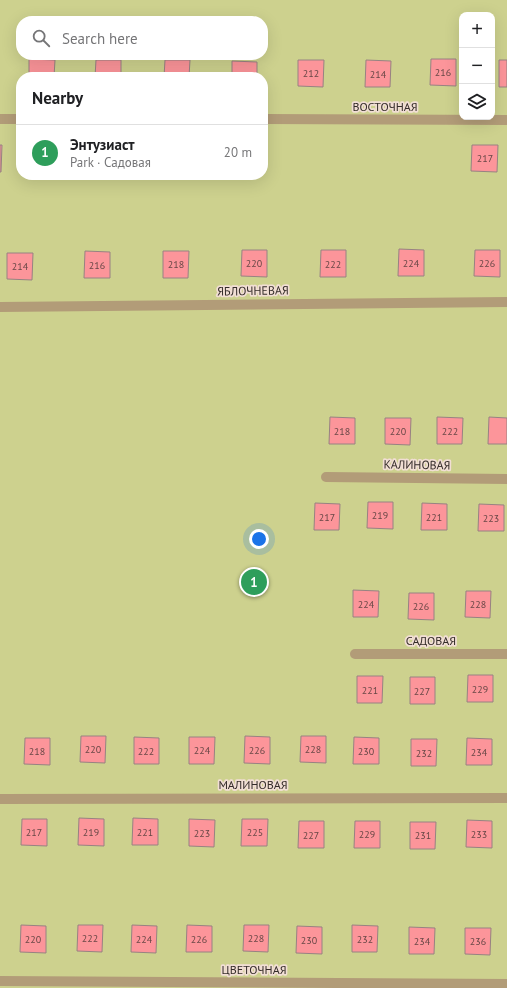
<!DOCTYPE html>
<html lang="en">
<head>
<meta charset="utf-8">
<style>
	body { margin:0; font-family:"PT Sans",sans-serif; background:#f2f2f2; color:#202124 }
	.controls { position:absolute; right:12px; top:12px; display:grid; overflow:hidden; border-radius:8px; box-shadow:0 4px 16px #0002 }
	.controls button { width:36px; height:36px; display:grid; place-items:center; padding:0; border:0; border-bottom:1px solid #e0e0e0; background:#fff; color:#202124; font:20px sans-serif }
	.you { position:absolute; left:259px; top:539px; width:14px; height:14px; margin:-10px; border:3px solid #fff; border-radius:50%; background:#1a73e8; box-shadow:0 0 0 6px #1a73e833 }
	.badge { display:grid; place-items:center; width:26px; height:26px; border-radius:50%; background:#3482d2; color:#fff; font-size:13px; font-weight:700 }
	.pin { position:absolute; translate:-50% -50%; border:2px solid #fff; box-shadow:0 1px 4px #0006 }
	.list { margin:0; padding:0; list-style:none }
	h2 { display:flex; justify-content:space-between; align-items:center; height:52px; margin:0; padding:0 16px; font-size:17px }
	h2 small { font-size:13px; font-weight:400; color:#757577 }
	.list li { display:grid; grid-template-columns:26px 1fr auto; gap:12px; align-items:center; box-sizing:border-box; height:56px; padding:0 16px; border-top:1px solid #e0e0e0 }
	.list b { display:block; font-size:15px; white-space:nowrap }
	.list p { margin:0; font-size:13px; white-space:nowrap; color:#757577 }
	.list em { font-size:13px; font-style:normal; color:#757577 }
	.icon { flex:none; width:22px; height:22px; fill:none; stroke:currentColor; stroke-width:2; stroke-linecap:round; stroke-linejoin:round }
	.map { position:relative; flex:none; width:507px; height:988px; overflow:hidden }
	.search { position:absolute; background:#fff; box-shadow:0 4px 16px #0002; left:16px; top:16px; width:252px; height:44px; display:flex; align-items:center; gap:10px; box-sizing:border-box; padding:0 14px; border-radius:16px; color:#757577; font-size:15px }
	.panel { position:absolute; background:#fff; box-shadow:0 4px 16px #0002; left:16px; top:72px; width:252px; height:108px; border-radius:16px }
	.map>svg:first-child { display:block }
</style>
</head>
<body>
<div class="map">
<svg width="507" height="988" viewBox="0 0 507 988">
	<rect width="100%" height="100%" fill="#f1ded4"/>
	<!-- green -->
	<path fill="#cdd18e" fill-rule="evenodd" d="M 0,0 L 507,0 L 507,988 L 0,988 ZM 462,15 L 492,15 L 492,117 L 462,117 ZM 21,21 L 263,21 L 263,55 L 21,55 ZM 21,77 L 263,77 L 263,175 L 21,175 Z"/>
	<!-- building -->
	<path fill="#fc959a" stroke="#978282" d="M 29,59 L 55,60 L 54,77 L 29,77 Z
		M 431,59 L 456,59 L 456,86 L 430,85 Z
		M 96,60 L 121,60 L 121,77 L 95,77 Z
		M 165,60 L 190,60 L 189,77 L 164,77 Z
		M 298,60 L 324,60 L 323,87 L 298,86 Z
		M 366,60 L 391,61 L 390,87 L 365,87 Z
		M 499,60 L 507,60 L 507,87 L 499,87 Z
		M 232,61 L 257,62 L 257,77 L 232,77 Z
		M 0,145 L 2,145 L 1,172 L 0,172 Z
		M 472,145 L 498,145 L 497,172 L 471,171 Z
		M 399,249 L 424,250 L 424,276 L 398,276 Z
		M 242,250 L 267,250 L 267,277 L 241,276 Z
		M 321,250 L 346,250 L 346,277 L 320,277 Z
		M 475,250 L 500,250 L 500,277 L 474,276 Z
		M 85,251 L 110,252 L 110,278 L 84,278 Z
		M 163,251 L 189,251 L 188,278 L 163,278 Z
		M 7,253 L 33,253 L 32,280 L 7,279 Z
		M 330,417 L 355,418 L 355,444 L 329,444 Z
		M 437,417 L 463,418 L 462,444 L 437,444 Z
		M 489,417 L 507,418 L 507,444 L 488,444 Z
		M 385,418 L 411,418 L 410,445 L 385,444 Z
		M 368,502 L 393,502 L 393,529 L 367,528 Z
		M 315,503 L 340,504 L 339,530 L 314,530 Z
		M 422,503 L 447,504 L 447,530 L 421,530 Z
		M 479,504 L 504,505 L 504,531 L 478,531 Z
		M 353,590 L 379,591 L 378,617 L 353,617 Z
		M 466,591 L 491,591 L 490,618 L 465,617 Z
		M 409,593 L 434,593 L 434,620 L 408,619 Z
		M 468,675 L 493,675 L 493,702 L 467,702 Z
		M 357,676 L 383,676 L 382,703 L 357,703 Z
		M 410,677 L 435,677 L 435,704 L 410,704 Z
		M 81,736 L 106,736 L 105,763 L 80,762 Z
		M 245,736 L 270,737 L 270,764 L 244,763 Z
		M 301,736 L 326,736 L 326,763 L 300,762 Z
		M 134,737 L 159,738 L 159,764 L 134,764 Z
		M 189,737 L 215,737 L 214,764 L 189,764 Z
		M 354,737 L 379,738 L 379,764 L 353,764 Z
		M 25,738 L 50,738 L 50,765 L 24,764 Z
		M 467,738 L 492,739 L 492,765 L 466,765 Z
		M 411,739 L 437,739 L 436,766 L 411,766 Z
		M 79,818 L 104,819 L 104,846 L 78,845 Z
		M 133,818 L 158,819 L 158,845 L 132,845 Z
		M 22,819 L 47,819 L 47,846 L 21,845 Z
		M 189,819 L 215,820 L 214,847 L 189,846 Z
		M 242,819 L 268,819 L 267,846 L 241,846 Z
		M 467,820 L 492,821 L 492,848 L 466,847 Z
		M 299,821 L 324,821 L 324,848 L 298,848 Z
		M 355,821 L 380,821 L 380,848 L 354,848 Z
		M 410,822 L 436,822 L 435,849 L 410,849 Z
		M 21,925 L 46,926 L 46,953 L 20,952 Z
		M 78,925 L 103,925 L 102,952 L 77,951 Z
		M 132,925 L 157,926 L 156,953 L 131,952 Z
		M 187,925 L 212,926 L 212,952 L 186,952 Z
		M 244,925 L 269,925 L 268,952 L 243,951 Z
		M 352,925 L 378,926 L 377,952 L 352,952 Z
		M 297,926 L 322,927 L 322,954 L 296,953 Z
		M 409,927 L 435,928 L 434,954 L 409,954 Z
		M 465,928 L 491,928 L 490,955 L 465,954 Z"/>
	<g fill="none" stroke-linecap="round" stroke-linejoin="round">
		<!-- minor -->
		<path stroke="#b29c78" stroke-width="10" d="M 0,119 L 21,119
			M 263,119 L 507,120
			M 0,307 L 507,302
			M 326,477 L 507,479
			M 355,654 L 507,654
			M 0,799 L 507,798
			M 0,981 L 507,984"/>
	</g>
	<g text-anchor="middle" stroke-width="3.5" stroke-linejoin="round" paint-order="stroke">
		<!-- number labels -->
		<g font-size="10" fill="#664645">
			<text x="443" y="76">216</text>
			<text x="311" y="77">212</text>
			<text x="378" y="78">214</text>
			<text x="485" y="162">217</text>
			<text x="254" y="267">220</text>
			<text x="411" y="267">224</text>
			<text x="487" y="267">226</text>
			<text x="176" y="268">218</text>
			<text x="333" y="268">222</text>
			<text x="97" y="269">216</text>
			<text x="20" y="270">214</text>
			<text x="342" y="435">218</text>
			<text x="398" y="435">220</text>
			<text x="450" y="435">222</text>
			<text x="380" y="519">219</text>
			<text x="327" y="521">217</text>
			<text x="434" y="521">221</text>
			<text x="491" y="522">223</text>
			<text x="366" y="608">224</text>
			<text x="478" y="608">228</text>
			<text x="421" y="610">226</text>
			<text x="480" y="693">229</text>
			<text x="370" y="694">221</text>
			<text x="422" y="695">227</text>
			<text x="93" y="753">220</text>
			<text x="313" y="753">228</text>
			<text x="202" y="754">224</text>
			<text x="257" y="754">226</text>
			<text x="37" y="755">218</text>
			<text x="146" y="755">222</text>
			<text x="366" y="755">230</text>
			<text x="479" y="756">234</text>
			<text x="424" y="757">232</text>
			<text x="34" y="836">217</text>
			<text x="91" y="836">219</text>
			<text x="145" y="836">221</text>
			<text x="255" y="836">225</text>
			<text x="202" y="837">223</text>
			<text x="367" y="838">229</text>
			<text x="479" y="838">233</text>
			<text x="311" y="839">227</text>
			<text x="423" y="839">231</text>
			<text x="90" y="942">222</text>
			<text x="256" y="942">228</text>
			<text x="33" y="943">220</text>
			<text x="144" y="943">224</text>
			<text x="199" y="943">226</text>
			<text x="365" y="943">232</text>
			<text x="309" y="944">230</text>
			<text x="422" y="945">234</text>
			<text x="478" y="945">236</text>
		</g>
		<!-- street labels -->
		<g font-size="12" fill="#342c29" stroke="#f1ded4">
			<text x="385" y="111">ВОСТОЧНАЯ</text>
			<text transform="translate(253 291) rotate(-1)" y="4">ЯБЛОЧНЕВАЯ</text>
			<text transform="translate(417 465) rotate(1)" y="4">КАЛИНОВАЯ</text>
			<text x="431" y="645">САДОВАЯ</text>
			<text x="253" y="789">МАЛИНОВАЯ</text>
			<text x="254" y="974">ЦВЕТОЧНАЯ</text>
		</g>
	</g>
</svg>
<div class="controls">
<button>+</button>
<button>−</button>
<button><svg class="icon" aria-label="layers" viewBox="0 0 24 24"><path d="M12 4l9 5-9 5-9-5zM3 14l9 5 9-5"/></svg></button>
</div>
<div class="you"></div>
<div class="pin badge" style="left:254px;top:582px;background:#2e9e5b">1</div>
<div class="search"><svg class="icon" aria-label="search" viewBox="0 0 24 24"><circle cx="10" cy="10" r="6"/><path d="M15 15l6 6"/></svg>Search here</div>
<section class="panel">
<h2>Nearby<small></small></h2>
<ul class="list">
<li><span class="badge" style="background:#2e9e5b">1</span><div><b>Энтузиаст</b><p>Park · Садовая</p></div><em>20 m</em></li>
</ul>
</section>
</div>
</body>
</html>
